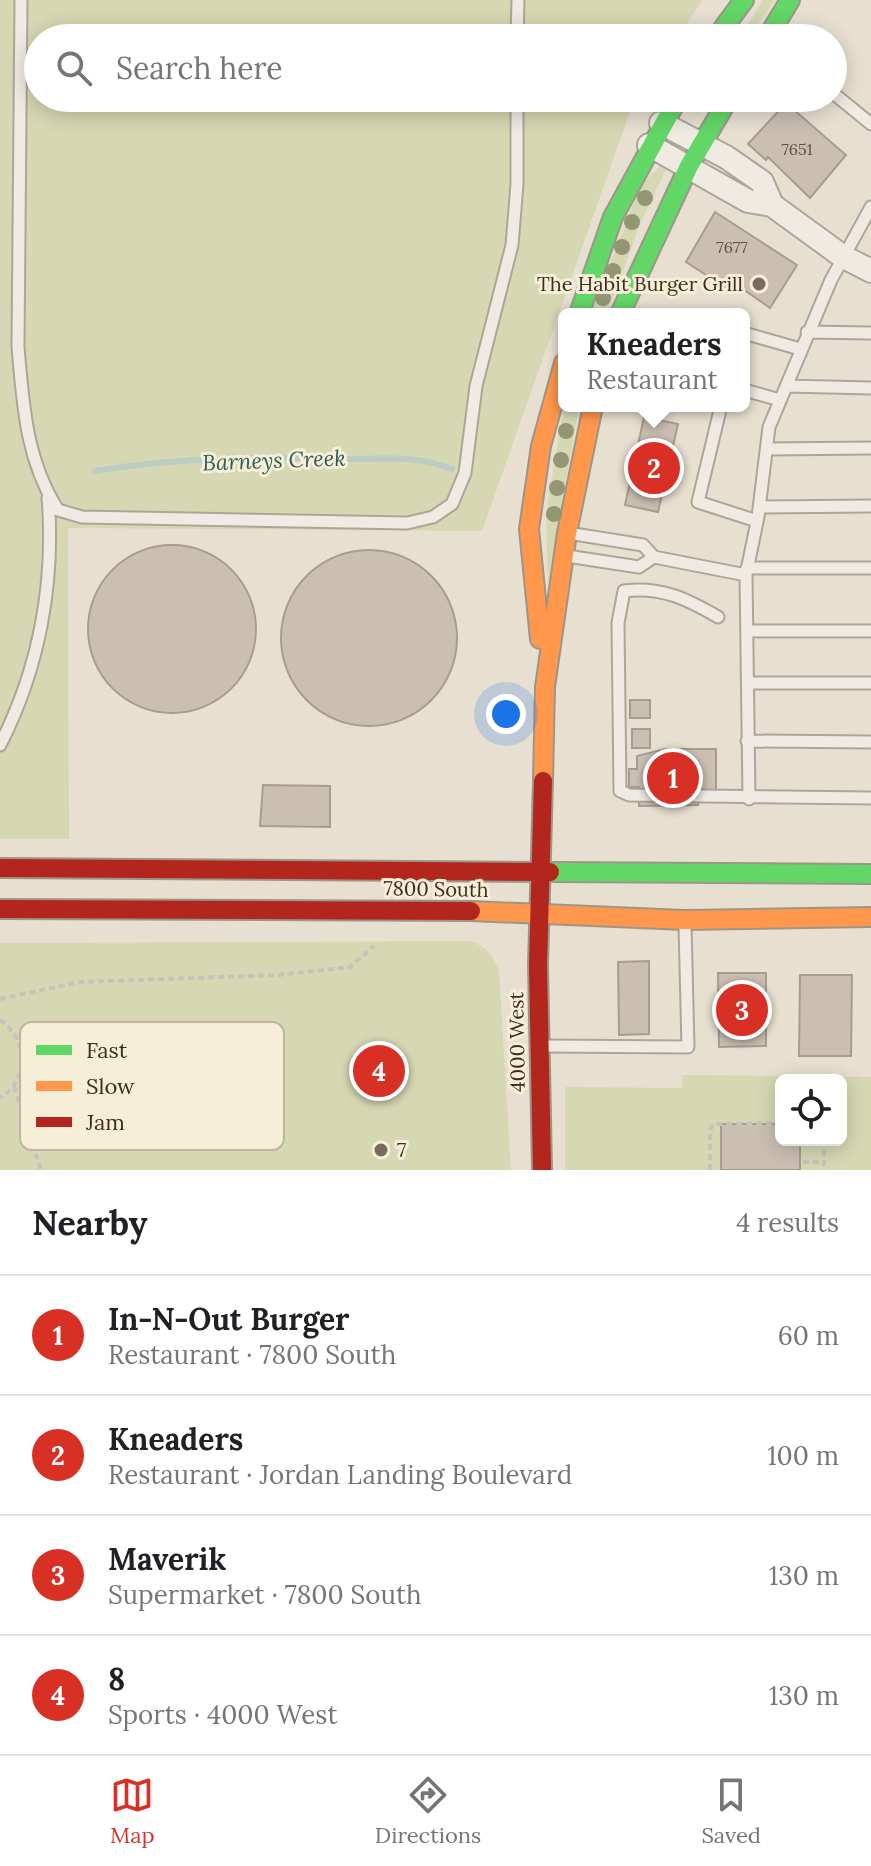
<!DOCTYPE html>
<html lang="en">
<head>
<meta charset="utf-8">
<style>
	body { margin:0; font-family:Lora,serif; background:#f2f2f2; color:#202124 }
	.controls { position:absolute; right:24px; bottom:24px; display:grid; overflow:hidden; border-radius:12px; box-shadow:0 4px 20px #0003 }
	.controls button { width:72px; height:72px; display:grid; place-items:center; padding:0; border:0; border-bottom:2px solid #e0e0e0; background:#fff; color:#202124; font:40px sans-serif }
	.you { position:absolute; left:506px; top:714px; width:28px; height:28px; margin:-20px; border:6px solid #fff; border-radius:50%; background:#1a73e8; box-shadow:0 0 0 12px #1a73e833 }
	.badge { display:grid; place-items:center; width:52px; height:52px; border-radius:50%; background:#d93025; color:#fff; font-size:26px; font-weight:700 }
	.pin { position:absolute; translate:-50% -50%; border:4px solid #fff; box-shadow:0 2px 8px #0006 }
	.popup { position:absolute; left:558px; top:308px; width:192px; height:104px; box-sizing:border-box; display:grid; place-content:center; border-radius:12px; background:#fff; filter:drop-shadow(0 2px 6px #0005); font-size:26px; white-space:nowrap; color:#757577 }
	.popup b { font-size:30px; color:#202124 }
	.popup::after { content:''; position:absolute; left:50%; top:100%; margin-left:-16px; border:16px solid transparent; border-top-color:#fff }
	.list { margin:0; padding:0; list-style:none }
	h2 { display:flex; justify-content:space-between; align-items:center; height:104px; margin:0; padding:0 32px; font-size:34px }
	h2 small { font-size:26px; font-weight:400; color:#757577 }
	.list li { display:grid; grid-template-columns:52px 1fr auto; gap:24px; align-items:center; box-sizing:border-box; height:120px; padding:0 32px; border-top:2px solid #e0e0e0 }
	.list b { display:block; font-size:30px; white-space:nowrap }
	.list p { margin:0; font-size:26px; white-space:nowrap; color:#757577 }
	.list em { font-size:26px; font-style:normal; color:#757577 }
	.icon { flex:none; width:44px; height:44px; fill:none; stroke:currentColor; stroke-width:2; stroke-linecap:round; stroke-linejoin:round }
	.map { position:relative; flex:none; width:871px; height:1170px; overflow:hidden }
	.search { position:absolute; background:#fff; box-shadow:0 4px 20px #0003; left:24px; right:24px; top:24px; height:88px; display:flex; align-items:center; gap:20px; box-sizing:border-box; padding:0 28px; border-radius:44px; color:#757577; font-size:30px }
	.sheet { height:584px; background:#fff }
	nav { display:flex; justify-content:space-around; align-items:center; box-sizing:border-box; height:112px; border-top:2px solid #e0e0e0; background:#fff; font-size:22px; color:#757577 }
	nav a { display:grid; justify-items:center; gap:4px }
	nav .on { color:#d93025 }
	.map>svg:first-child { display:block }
</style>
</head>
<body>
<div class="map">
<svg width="871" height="1170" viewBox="0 0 871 1170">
	<rect width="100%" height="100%" fill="#e7e0d1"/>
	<!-- green -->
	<path fill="#d6d7b3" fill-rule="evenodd" d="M 0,0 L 702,0 L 678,38 L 38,38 L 38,98 L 639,98 L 630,112 L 482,531 L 68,528 L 69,839 L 0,839 Z
		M 763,0 L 775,0 L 749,38 L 739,38 Z
		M 663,163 L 666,169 L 640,224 L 607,314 L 590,314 L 641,185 Z
		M 564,406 L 579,406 L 548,584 L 546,514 Z
		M 469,941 C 487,947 492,954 499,970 L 511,1170 L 0,1170 L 0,943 Z
		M 683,1075 L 871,1077 L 871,1170 L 565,1170 L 565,1087 L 681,1088 ZM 781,1080 L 841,1080 L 841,1140 L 781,1140 Z"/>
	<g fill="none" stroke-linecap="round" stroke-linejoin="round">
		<!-- stream -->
		<path stroke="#bcccc2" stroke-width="6" d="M 95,471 C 173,458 251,456 330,459 C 377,461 407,452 452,469"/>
	</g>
	<!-- building -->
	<path fill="#cbbfb2" stroke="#a89c90" stroke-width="2" d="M 786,103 L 846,155 L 810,198 L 768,157 L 766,160 L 748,144 Z
		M 715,212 L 797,265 L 770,308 L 730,280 L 726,288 L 686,262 Z
		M 644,417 L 678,424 L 658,512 L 625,505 Z
		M88 629a84 84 0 1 1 168 0a84 84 0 1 1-168 0Z
		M281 638a88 88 0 1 1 176 0a88 88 0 1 1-176 0Z
		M 630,700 L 650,700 L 650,718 L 630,718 Z
		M 632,729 L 650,729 L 650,748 L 632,748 Z
		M 665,749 L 716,749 L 716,791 L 639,792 L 639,787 L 629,787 L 629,769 L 637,769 L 637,756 Z
		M 263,785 L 330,786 L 330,827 L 260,826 Z
		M 698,791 L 698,805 L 639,806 L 639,792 Z
		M 649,961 L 649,1034 L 619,1035 L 618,962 Z
		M 718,973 L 766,973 L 766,1046 L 719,1047 Z
		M 800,975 L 852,975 L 851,1056 L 799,1056 Z
		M 721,1124 L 781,1124 L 781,1140 L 800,1140 L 800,1170 L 721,1170 Z"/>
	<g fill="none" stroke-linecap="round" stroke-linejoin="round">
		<!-- lane casing -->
		<g stroke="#ada599" stroke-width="15">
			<path id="lane" d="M 21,0 L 18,347 C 23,405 26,460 58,510 L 82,517 L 407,523 L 433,517 L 452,504 L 465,473 L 476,386 L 512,245 L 517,184 L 517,98
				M 517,38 L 518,0
				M 833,93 L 871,124
				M 807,332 L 871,333
				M 744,333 L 800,349
				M 786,386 L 871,388
				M 744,390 L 780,400
				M 721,406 L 698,502 L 757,521
				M 767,449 L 871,448
				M 760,507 L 871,506
				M 568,533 L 643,545 L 654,557 L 746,575
				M 567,556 L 639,567 L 654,557
				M 747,568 L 871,568
				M 718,617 C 687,599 661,586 624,591 L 618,623 L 620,791 L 629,795 L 871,798
				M 747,631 L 871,631
				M 748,683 L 871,683
				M 747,741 L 871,742
				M 0,745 C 39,669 55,583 48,498
				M 749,799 L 746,575 L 758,517 L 769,427 L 831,280 L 871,207
				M 543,1046 L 688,1047 L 685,925"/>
		</g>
		<!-- street casing -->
		<g stroke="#ada599" stroke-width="26">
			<path id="street" d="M 661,123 L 726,157 L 762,182 L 772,205
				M 649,145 L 748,201 L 772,205 L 842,256 L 871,271"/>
		</g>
		<!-- fast casing -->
		<g stroke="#9c958a" stroke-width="22">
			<path id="fast" d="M 716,38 L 744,0
				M 767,38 L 790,0
				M 579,314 L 613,217 L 678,98
				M 620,314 L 689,166 L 729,98
				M 550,872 L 871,874"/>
		</g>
		<!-- slow casing -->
		<g stroke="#9c958a" stroke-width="22">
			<path id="slow" d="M 540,639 L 529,529 L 541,446 L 564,363
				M 543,781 L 545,687 L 567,533 L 593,406
				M 471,911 L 685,920 L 871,917"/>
		</g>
		<!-- jam casing -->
		<g stroke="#9c958a" stroke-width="22">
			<path id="jam" d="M 0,868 L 550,872
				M 0,909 L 471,911
				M 542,1170 L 538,965 L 543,781"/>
		</g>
		<!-- path -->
		<path stroke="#c8c2b9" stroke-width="4" stroke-dasharray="6 4" stroke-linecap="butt" d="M 0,999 L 79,982 L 278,975 L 342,968 L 350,967 L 374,946
			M 0,1020 C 29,1040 30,1079 0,1098
			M 14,1087 L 41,1170
			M 824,1140 L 824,1170
			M 803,1162 L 824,1162
			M 710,1170 L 710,1130 L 713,1124 L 781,1123"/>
		<!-- lane -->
		<use href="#lane" stroke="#efebe3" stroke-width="11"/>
		<!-- street -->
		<use href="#street" stroke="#efebe3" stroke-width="22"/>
		<!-- fast -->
		<use href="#fast" stroke="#63d668" stroke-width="18"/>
		<!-- slow -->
		<use href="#slow" stroke="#ff974d" stroke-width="18"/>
		<!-- jam -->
		<use href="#jam" stroke="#b3261e" stroke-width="18"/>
	</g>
	<!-- trees -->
	<g fill="#929673">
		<circle cx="645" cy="198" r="8"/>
		<circle cx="632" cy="222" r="8"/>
		<circle cx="622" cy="247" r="8"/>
		<circle cx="613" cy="271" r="8"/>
		<circle cx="603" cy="298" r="8"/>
		<circle cx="566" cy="431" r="8"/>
		<circle cx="561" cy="460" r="8"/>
		<circle cx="557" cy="488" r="8"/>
		<circle cx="554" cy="514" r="8"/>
	</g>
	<!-- markers -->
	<g fill="#786c5e" stroke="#f7eed8" stroke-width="3">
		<circle cx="759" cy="284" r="8"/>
		<circle cx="381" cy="1150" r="8"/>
	</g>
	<g text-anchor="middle" stroke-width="6" stroke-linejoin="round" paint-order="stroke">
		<!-- number labels -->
		<g font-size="16" fill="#605244">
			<text x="797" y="155">7651</text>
			<text x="732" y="253">7677</text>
		</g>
		<!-- poi labels -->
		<g font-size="20" fill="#3d2e20" stroke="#f7eed8" text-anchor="end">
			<text x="743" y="291">The Habit Burger Grill</text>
			<text x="397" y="1157" text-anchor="start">7</text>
		</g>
		<!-- street labels -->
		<g font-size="20" fill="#3d2e20" stroke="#f7eed8">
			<text transform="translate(436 889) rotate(1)" y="7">7800 South</text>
			<text transform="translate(517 1042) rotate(-91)" y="7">4000 West</text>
		</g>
		<!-- water labels -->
		<g font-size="22" font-style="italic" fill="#2f5d5a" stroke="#f7eed8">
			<text transform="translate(274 460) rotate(-2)" y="8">Barneys Creek</text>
		</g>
	</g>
	<!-- legend -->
	<rect x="20" y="1022" width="264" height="128" rx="12" fill="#f7eed8" stroke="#bfb4a1" stroke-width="2"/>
	<rect x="36" y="1045" width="36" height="10" fill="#63d668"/>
	<rect x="36" y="1081" width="36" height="10" fill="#ff974d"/>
	<rect x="36" y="1117" width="36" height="10" fill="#b3261e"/>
	<g font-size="22" fill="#3d2e20">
		<text x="86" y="1058">Fast</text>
		<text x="86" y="1094">Slow</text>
		<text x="86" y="1130">Jam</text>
	</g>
</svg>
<div class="controls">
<button><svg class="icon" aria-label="locate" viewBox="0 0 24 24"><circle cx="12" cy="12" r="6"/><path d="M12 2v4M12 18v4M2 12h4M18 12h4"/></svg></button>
</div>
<div class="you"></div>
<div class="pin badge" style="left:673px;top:778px">1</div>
<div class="pin badge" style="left:654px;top:468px">2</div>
<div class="popup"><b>Kneaders</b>Restaurant</div>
<div class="pin badge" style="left:742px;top:1010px">3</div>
<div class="pin badge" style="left:379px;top:1071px">4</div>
<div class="search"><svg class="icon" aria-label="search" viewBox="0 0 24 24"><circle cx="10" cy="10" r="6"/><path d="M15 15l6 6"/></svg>Search here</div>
</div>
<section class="sheet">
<h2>Nearby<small>4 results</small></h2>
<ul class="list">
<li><span class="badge">1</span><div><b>In-N-Out Burger</b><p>Restaurant · 7800 South</p></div><em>60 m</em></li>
<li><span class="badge">2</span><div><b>Kneaders</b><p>Restaurant · Jordan Landing Boulevard</p></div><em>100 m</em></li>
<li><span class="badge">3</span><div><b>Maverik</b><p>Supermarket · 7800 South</p></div><em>130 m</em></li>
<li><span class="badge">4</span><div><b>8</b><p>Sports · 4000 West</p></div><em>130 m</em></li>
</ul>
</section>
<nav>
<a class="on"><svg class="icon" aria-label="map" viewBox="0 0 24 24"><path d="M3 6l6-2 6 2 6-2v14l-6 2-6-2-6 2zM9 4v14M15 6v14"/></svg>Map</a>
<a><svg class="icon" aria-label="directions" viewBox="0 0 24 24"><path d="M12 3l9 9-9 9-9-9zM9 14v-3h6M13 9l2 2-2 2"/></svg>Directions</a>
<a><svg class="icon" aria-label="saved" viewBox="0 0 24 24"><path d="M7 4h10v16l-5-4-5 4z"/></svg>Saved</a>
</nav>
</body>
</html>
